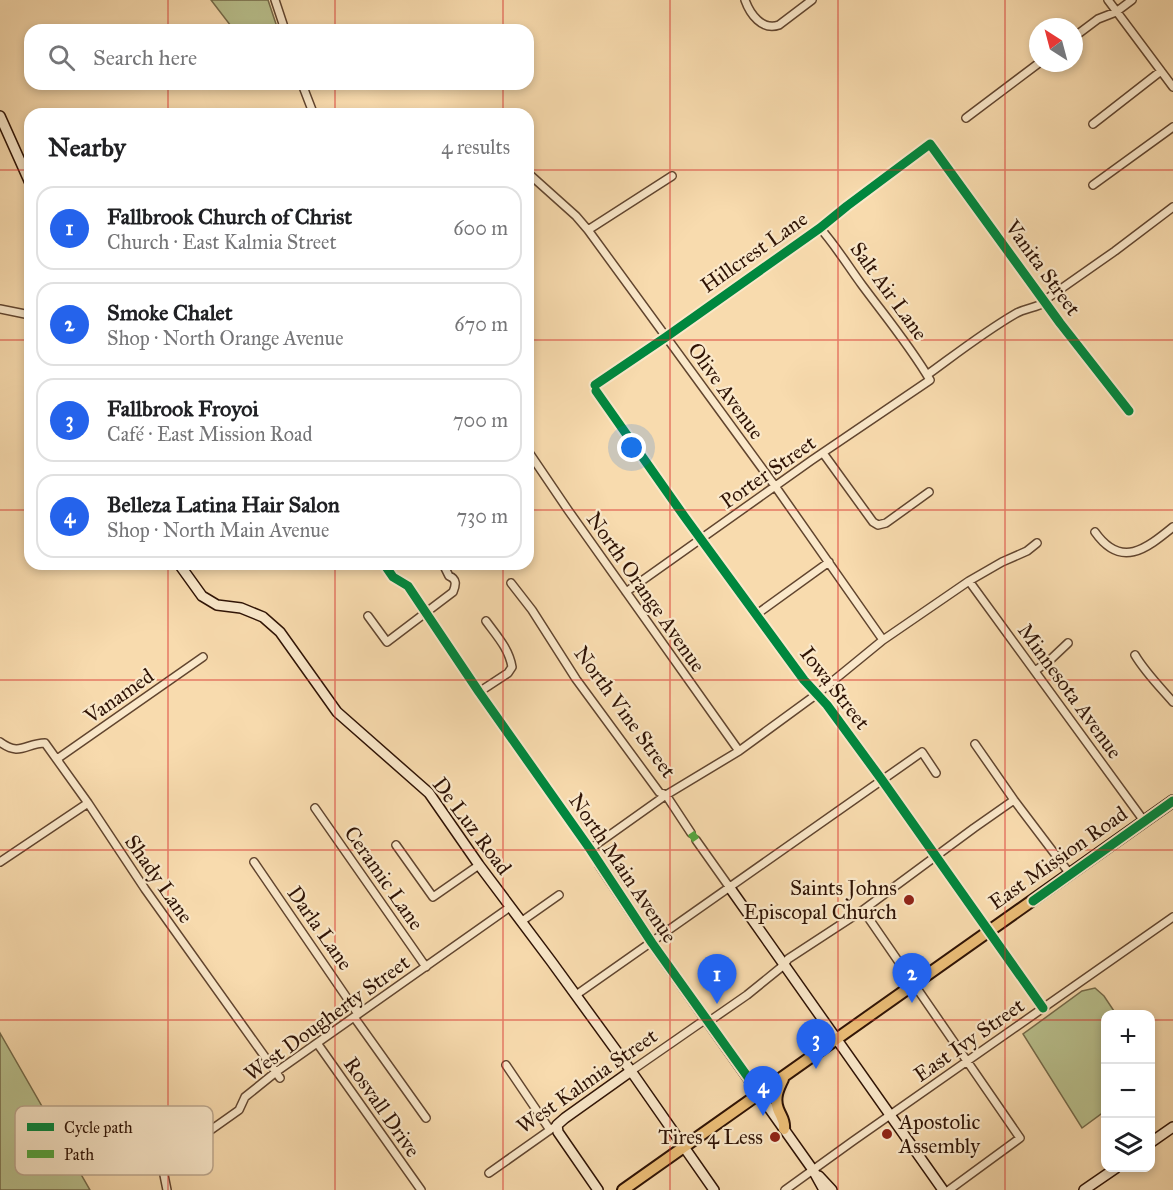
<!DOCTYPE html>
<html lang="en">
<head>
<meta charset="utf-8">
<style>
	body { margin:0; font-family:"IM FELL Great Primer",serif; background:#f6f6f6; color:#202124 }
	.controls { position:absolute; right:18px; bottom:18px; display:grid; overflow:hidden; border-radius:12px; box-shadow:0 3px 9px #0003 }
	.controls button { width:54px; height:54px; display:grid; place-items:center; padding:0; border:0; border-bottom:2px solid #e0e0e0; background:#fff; color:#202124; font:30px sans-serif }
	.compass { position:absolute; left:1029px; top:18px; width:54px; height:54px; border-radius:50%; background:#fff; box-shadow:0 3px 9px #0003; rotate:324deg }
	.you { position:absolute; left:632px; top:448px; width:21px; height:21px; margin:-15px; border:4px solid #fff; border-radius:50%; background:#1a73e8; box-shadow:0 0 0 9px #1a73e833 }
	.badge { display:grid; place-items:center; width:39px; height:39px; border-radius:50%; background:#2563eb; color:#fff; font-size:20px; font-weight:700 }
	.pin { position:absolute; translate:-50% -50px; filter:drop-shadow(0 2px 3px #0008) }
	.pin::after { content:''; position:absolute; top:32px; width:21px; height:18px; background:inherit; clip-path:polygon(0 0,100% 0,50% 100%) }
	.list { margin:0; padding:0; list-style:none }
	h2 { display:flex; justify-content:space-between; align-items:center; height:78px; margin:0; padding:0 24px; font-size:26px }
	h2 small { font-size:20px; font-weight:400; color:#757577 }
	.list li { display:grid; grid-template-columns:39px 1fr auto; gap:18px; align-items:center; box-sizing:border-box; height:84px; margin:0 12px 12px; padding:0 12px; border:2px solid #e0e0e0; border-radius:18px }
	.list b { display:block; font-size:22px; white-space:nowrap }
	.list p { margin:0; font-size:20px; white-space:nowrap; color:#757577 }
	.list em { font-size:20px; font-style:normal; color:#757577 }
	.icon { flex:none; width:33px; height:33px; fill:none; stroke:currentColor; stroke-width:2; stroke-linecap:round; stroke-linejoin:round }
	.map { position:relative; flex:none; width:1173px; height:1190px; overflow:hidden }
	.search { position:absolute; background:#fff; box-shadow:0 3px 9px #0003; left:24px; top:24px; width:510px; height:66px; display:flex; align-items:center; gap:15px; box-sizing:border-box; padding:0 21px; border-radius:18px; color:#757577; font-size:22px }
	.panel { position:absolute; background:#fff; box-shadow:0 3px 9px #0003; left:24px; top:108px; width:510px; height:462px; border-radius:18px }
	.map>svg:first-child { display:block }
</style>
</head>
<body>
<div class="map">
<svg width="1173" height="1190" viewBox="0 0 1173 1190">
	<rect width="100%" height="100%" fill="#f8dbae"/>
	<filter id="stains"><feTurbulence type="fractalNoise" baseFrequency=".00333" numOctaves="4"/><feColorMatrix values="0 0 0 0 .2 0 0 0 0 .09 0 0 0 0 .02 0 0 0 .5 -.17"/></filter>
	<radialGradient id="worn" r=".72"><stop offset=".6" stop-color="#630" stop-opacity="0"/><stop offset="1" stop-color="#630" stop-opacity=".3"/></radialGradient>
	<!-- green -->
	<path fill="#b9c18e" stroke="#746a4a" stroke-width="1.5" d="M 211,0 L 268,0 L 278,30 L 234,30 Z
		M 1095,988 L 1104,996 L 1116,1014 L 1106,1014 L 1105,1111 L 1082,1128 L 1023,1034 L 1082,991 Z
		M 0,1033 L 90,1190 L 0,1190 Z"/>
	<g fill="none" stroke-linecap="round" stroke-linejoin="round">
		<!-- street casing -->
		<g stroke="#61452f" stroke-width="10">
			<path id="street" d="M 275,0 L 285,30
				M 745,0 C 750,14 762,31 779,25 L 812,0
				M 1108,0 L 1173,87
				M 1074,37 L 1098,19 L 1116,12 L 1132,0
				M 302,84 L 312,110 L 311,114
				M 966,118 L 1039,63
				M 1093,124 L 1161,71
				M 528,173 L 576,216 L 588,230 L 775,486 L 883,640
				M 1093,185 L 1173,127
				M 588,230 L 672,176
				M 1045,300 L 1115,251 L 1173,207
				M 0,309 L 30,315
				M 927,375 C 956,354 984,332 1015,314 C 1025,308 1036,308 1046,302
				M 595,385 L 666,337 L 820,228 L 847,206 L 930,144 L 1060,323 L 1129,411
				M 596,391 L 684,516 L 804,680 L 827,705 L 882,780 L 1043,1008
				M 528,451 L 568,510 L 739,751
				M 823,453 L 873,522 L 878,525 L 886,523 L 929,492
				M 1095,532 C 1121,569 1146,549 1173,527
				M 384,564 L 393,577 L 408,586 L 479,692 L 600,865
				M 969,581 L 1144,821
				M 511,583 L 532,610 L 576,679 L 659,792 L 666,795 L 691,833
				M 626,592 L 812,460 L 930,380 C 910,346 885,316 862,285 C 848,266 836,246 820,228
				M 757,614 L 829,562
				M 368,616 L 387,642 L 453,592 C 456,585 457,579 449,576 L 443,564
				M 1135,655 C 1145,672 1160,687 1173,702
				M 1035,671 L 1050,660 L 1068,643
				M 479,692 L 508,673 L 512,667 C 509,649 497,636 486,621
				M 0,742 C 20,757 26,743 45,743 L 88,803 L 145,889 L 280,1078
				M 975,744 L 1014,800 L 1070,874
				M 59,762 L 57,759 L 203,657
				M 315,808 L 426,967
				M 696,840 L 730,888
				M 396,845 L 433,897 L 479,865
				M 590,849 L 666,795 L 739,751 L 817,694 L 883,640 L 969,581 L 1002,562 L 1027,551 L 1037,543
				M 0,862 L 88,803
				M 254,862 L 358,1014
				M 863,910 L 1020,1138 L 949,1190
				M 522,921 L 559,895
				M 576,995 L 922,752 L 936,773
				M 354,1017 L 426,1118
				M 708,1022 L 747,995 L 784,965 L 788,959 L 863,910 L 974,828 L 1014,800
				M 317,1043 L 421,1190
				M 506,1065 L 550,1130
				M 631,1071 L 706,1019
				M 489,1173 L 557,1125
				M 167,1190 L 163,1170 L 167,1161 L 239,1110 L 245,1097 L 276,1072 L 510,907
				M 785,1190 L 853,1141 L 1173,917"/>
		</g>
		<!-- secondary casing -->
		<g stroke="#2f1305" stroke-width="12">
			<path id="secondary" d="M 0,116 L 30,183
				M 179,564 L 202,596 L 217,605 L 241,608 L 263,617 L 280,632 L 337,712 L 429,793 L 479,865 L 551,961 L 631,1071 L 714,1190
				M 600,865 L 652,943 L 813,1170 L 824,1190
				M 730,888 L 943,1190
				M 1150,1143 L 1173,1127
				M 819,1176 L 832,1190
				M 598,1190 L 558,1132 L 557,1125 L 565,1118 L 631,1071
				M 1084,1190 L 1116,1168"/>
		</g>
		<!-- primary casing -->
		<g stroke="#2f1305" stroke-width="14">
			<path id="primary" d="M 783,1079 C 778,1089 774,1098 778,1109 C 781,1117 785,1120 784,1129
				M 623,1190 L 1173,801"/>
		</g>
		<!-- street -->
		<use href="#street" stroke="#fae8ca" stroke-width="7"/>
		<!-- secondary -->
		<use href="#secondary" stroke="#fae8ca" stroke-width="9"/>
		<!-- primary -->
		<use href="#primary" stroke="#ecbe77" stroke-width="10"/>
		<!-- quiet -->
		<path stroke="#54a840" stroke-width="8" stroke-dasharray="15 8" stroke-linecap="butt" d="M 691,833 L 696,840"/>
		<!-- cycleway casing -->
		<g stroke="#fae8ca" stroke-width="13">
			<path id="cycleway" d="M 595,385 L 666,337 L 820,228 L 847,206 L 930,144 L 1060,323 L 1129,411
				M 596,391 L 684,516 L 804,680 L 827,705 L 882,780 L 1043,1008
				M 384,564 L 393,577 L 408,586 L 479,692 L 590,849 L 652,943 L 760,1094
				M 1033,901 L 1173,801"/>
		</g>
		<!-- cycleway -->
		<use href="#cycleway" stroke="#00873e" stroke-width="9"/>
	</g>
	<!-- grid -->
	<path fill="none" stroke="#d62828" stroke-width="1.5" stroke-opacity="0.55" d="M 168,0 L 168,30M 335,0 L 335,30M 503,0 L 503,30M 670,0 L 670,1190M 838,0 L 838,1190M 1005,0 L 1005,1190M 168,84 L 168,114M 335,84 L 335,114M 503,84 L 503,114M 0,170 L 30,170M 528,170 L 1173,170M 0,340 L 30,340M 528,340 L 1173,340M 0,510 L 30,510M 528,510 L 1173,510M 168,564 L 168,1190M 335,564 L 335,1190M 503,564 L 503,1190M 0,680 L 1173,680M 0,850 L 1173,850M 0,1020 L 1106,1020M 1150,1020 L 1173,1020"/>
	<!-- markers -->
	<g fill="#8f2418" stroke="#fae8ca" stroke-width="2">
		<circle cx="909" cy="900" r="6"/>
		<circle cx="887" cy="1134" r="6"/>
		<circle cx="775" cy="1137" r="6"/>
	</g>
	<g text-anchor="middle" stroke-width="4.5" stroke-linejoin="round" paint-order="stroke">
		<!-- street labels -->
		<g font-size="21" fill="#2f1305" stroke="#fae8ca">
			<text transform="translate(754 252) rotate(-35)" y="7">Hillcrest Lane</text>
			<text transform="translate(1043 268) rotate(54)" y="7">Vanita Street</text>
			<text transform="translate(889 291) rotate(54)" y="7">Salt Air Lane</text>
			<text transform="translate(726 391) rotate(54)" y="7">Olive Avenue</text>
			<text transform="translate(768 472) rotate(-35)" y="7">Porter Street</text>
			<text transform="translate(646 592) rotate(55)" y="7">North Orange Avenue</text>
			<text transform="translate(835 688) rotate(52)" y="7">Iowa Street</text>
			<text transform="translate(1070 691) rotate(54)" y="7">Minnesota Avenue</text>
			<text transform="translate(119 696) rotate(-35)" y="7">Vanamed</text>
			<text transform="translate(625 712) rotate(54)" y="7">North Vine Street</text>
			<text transform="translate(472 826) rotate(53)" y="7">De Luz Road</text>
			<text transform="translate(1058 858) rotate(-35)" y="7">East Mission Road</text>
			<text transform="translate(623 868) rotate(56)" y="7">North Main Avenue</text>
			<text transform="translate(384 878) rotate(55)" y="7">Ceramic Lane</text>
			<text transform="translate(159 879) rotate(55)" y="7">Shady Lane</text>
			<text transform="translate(320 928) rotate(55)" y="7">Darla Lane</text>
			<text transform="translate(327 1018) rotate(-36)" y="7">West Dougherty Street</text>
			<text transform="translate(969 1040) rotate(-35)" y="7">East Ivy Street</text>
			<text transform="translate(587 1081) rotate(-35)" y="7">West Kalmia Street</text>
			<text transform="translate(382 1107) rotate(55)" y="7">Rosvall Drive</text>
		</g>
		<!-- poi labels -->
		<g font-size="21" fill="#2f1305" stroke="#fae8ca" text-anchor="end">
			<text x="897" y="895">Saints Johns<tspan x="897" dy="24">Episcopal Church</tspan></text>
			<text x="899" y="1129" text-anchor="start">Apostolic<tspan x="899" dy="24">Assembly</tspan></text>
			<text x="763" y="1144">Tires 4 Less</text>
		</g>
	</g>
	<!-- legend -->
	<rect x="15" y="1106" width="198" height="69" rx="9" fill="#fae8ca" stroke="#bda88f" stroke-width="1.5"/>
	<rect x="27" y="1123" width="27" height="8" fill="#00873e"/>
	<rect x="27" y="1150" width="27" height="8" fill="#54a840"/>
	<g font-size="16" fill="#2f1305">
		<text x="64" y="1133">Cycle path</text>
		<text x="64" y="1160">Path</text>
	</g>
	<rect width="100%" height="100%" filter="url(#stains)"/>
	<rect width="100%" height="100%" fill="url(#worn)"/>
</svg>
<div class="controls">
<button>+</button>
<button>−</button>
<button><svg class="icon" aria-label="layers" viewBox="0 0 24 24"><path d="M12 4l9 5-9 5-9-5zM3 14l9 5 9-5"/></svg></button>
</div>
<svg class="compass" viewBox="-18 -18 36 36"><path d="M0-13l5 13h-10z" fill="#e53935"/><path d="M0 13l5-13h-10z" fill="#757577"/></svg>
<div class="you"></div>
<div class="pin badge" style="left:717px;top:1004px">1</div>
<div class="pin badge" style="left:912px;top:1003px">2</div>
<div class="pin badge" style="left:816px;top:1069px">3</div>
<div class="pin badge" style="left:763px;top:1116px">4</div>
<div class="search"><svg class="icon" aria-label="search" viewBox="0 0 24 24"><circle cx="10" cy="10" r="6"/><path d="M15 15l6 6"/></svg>Search here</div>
<section class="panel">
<h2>Nearby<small>4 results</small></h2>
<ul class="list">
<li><span class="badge">1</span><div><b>Fallbrook Church of Christ</b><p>Church · East Kalmia Street</p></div><em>600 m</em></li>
<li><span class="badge">2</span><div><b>Smoke Chalet</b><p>Shop · North Orange Avenue</p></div><em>670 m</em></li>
<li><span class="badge">3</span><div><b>Fallbrook Froyoi</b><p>Café · East Mission Road</p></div><em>700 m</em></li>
<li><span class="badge">4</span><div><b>Belleza Latina Hair Salon</b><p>Shop · North Main Avenue</p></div><em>730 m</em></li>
</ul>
</section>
</div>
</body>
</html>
